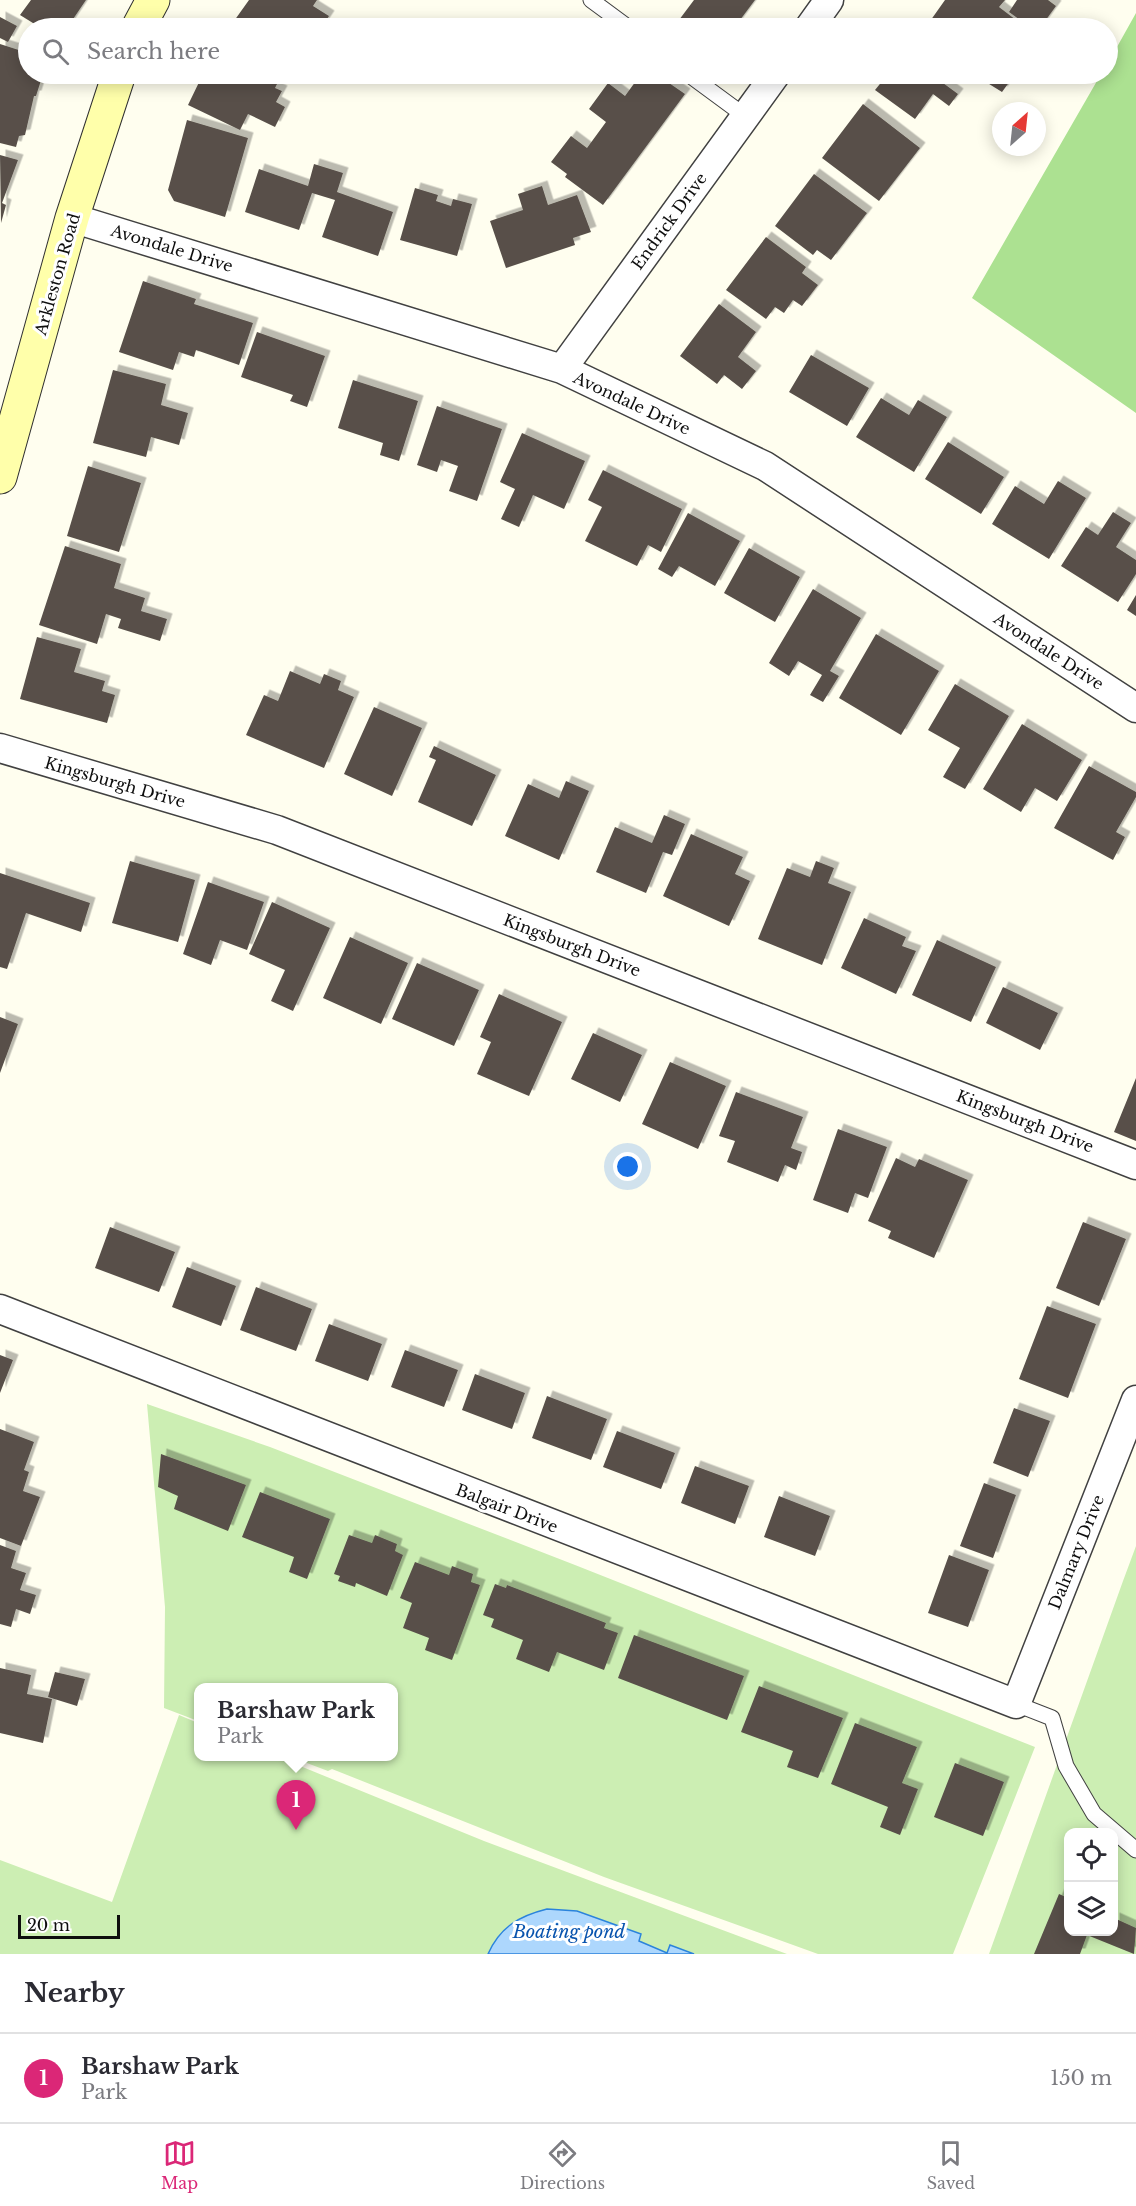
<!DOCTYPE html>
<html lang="en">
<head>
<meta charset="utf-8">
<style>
	body { margin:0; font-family:"Libre Baskerville",serif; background:#f2f2f3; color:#2b2b33 }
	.controls { position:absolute; right:18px; bottom:18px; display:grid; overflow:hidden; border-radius:12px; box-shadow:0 3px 15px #0003 }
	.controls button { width:54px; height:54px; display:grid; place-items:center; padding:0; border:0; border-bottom:2px solid #e1e1e2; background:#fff; color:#2b2b33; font:30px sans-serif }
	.compass { position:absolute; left:992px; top:102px; width:54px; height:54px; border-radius:50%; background:#fff; box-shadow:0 3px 15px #0003; rotate:27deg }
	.scale { position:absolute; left:18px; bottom:15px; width:102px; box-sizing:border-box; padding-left:6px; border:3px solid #0e0e0e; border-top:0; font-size:16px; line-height:21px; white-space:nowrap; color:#0e0e0e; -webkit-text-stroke:4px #fff; paint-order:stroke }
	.you { position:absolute; left:628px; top:1167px; width:21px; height:21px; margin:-15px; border:4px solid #fff; border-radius:50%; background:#1a73e8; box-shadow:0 0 0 9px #1a73e833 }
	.badge { display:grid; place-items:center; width:39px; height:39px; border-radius:50%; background:#db2777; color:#fff; font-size:20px; font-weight:700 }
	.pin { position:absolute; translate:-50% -50px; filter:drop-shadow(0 2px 3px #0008) }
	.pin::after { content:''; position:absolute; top:32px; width:21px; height:18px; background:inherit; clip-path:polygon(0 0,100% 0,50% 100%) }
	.popup { position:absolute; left:194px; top:1683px; width:204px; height:78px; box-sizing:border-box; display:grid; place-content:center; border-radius:12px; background:#fff; filter:drop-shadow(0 2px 4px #0005); font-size:20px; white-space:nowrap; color:#7c7c81 }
	.popup b { font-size:22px; color:#2b2b33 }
	.popup::after { content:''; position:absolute; left:50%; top:100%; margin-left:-12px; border:12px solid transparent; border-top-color:#fff }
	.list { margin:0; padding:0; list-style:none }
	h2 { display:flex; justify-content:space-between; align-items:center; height:78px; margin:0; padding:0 24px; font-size:26px }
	h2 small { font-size:20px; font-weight:400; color:#7c7c81 }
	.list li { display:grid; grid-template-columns:39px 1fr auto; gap:18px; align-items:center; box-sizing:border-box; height:90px; padding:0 24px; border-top:2px solid #e1e1e2 }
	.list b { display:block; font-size:22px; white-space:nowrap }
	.list p { margin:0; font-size:20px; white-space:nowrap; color:#7c7c81 }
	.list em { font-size:20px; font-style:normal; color:#7c7c81 }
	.icon { flex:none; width:33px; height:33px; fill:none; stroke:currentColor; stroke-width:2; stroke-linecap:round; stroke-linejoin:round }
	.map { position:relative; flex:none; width:1136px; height:1954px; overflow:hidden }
	.search { position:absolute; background:#fff; box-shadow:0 3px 15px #0003; left:18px; right:18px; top:18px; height:66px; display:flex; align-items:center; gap:15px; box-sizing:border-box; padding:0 21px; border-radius:33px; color:#7c7c81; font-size:22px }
	.sheet { height:168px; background:#fff }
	nav { display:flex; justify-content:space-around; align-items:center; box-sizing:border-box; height:84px; border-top:2px solid #e1e1e2; background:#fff; font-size:16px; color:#7c7c81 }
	nav a { display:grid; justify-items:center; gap:3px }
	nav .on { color:#db2777 }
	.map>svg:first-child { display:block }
</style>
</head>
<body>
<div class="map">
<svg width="1136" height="1954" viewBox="0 0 1136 1954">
	<defs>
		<filter id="shadow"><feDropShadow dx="5.5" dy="-5.5" stdDeviation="0" flood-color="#0004"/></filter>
	</defs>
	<rect width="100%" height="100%" fill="#fffeef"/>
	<!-- green -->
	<path fill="#cceeb3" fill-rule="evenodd" d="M 147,1404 L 270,1447 L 575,1565 L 1035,1747 L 953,1954 L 818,1954 L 604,1877 L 332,1769 L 328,1771 L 291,1757 L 394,1756 L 394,1688 L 198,1688 L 198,1721 L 164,1708 L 165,1607 Z
		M 1136,1546 L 1136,1954 L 989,1954 L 1123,1581 ZM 1068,1832 L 1114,1832 L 1114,1932 L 1068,1932 Z
		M 179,1715 L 198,1723 L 198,1756 L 278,1757 L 484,1841 L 787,1954 L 0,1954 L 0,1860 L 112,1902 Z"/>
	<!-- forest -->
	<path fill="#ace191" d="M 1136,13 L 1136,413 L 972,298 L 1101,74 L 1108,74 L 1108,63 Z"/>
	<!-- water -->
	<path fill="#add7fd" stroke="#2b83dc" stroke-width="1.5" d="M 547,1909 L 577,1911 L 641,1934 L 639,1941 L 667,1953 L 670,1945 L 694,1954 L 488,1954 C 500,1927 519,1916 547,1909 Z"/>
	<!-- building -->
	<path fill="#585049" filter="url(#shadow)" d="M 31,0 L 86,0 L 67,28 L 41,28 L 20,15 Z
		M 249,0 L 317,0 L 313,6 L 329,16 L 321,28 L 307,23 L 303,28 L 229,28 Z
		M 694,0 L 755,0 L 734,28 L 673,28 Z
		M 945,0 L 1005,0 L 999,7 L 1025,27 L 934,28 L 928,24 Z
		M 1017,0 L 1048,0 L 1056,6 L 1040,28 L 1031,28 L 1009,12 Z
		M 0,17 L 17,26 L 8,42 L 0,38 Z
		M 0,44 L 28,53 L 28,74 L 43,74 L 36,96 L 34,96 L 25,135 L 19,136 L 16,147 L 0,143 Z
		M 203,74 L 282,74 L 275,88 L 282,91 L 276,102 L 285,107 L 275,127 L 248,114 L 240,130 L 188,105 Z
		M 641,74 L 656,74 L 685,94 L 603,205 L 565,177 L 567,174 L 551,162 L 571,136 L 587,148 L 606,122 L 589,109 L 608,83 L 625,96 Z
		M 888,74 L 949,74 L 943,83 L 958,94 L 949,106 L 933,94 L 915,119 L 875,90 Z
		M 973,74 L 1000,74 L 1010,81 L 1002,92 Z
		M 863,104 L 920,148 L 879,201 L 822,158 Z
		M 187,120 L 248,138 L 225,217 L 174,201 L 168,190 Z
		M 0,155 L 18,160 L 2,203 L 6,205 L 1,223 Z
		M 314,164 L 343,173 L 337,192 L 393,212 L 378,256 L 322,237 L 335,200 L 312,193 L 299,230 L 245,212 L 259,169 L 308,186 Z
		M 814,174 L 867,213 L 831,260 L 817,250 L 813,255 L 775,226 Z
		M 542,186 L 548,205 L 577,195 L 591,232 L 573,238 L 575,245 L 506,268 L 490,221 L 523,210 L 518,194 Z
		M 415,188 L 438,195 L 436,201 L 451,206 L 453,199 L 472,204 L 457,256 L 400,240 Z
		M 766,237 L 806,267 L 802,273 L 818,285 L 802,306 L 793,300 L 784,313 L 775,307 L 766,319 L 726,290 Z
		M 143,281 L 196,299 L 194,304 L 253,323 L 239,365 L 196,350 L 194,357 L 179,352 L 173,370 L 119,352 Z
		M 719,304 L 756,332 L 738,357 L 756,371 L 742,389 L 724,375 L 717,384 L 680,356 Z
		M 257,332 L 325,356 L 307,407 L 290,401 L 293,395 L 241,377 Z
		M 811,355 L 869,388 L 847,426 L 789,392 Z
		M 113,370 L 166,384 L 161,405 L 188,413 L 179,445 L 151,437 L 146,457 L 93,443 Z
		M 353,380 L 418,401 L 399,461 L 380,455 L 383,443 L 338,428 Z
		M 881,398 L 909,415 L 918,400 L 947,417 L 914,472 L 856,437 Z
		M 437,406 L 502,429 L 477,501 L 449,491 L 458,466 L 441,460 L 437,472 L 417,465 Z
		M 522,433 L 585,461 L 564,509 L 533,495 L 519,527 L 501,519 L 515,489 L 500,482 Z
		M 948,442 L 1004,477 L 981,514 L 925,479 Z
		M 88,466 L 141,483 L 119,552 L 67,536 Z
		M 603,470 L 682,509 L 661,552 L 648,545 L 637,566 L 585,541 L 602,507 L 588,500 Z
		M 1058,481 L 1086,498 L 1049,559 L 992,524 L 1015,486 L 1044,504 Z
		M 1113,512 L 1131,523 L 1116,547 L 1136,560 L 1136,574 L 1118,602 L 1061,566 L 1086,527 L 1098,535 Z
		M 688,513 L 740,541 L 715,586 L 679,566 L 672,577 L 658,569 Z
		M 65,546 L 121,564 L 114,588 L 145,598 L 141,611 L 167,619 L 160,641 L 118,628 L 121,619 L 106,614 L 97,644 L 39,625 Z
		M 749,548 L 800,577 L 775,622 L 724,593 Z
		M 813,589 L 861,618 L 830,671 L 839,676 L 823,702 L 810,695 L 822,675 L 798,661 L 789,676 L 769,663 Z
		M 1136,595 L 1136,616 L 1127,610 Z
		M 876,634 L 939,671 L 901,735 L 839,698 Z
		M 37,637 L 81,649 L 74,672 L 105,681 L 102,691 L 115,695 L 107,723 L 20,699 Z
		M 290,671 L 320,684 L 324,674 L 341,681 L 338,690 L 354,697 L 324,768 L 246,735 L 264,695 L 278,701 Z
		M 955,684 L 1009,716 L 965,789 L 943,777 L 960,748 L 928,730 Z
		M 374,707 L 422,728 L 392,796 L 344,774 Z
		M 1022,724 L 1082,760 L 1057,801 L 1035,788 L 1021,812 L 983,789 Z
		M 434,746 L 496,775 L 472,826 L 418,802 L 436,760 L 429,757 Z
		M 1089,766 L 1136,792 L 1136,797 L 1116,832 L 1125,837 L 1113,860 L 1054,828 Z
		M 566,781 L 589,791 L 559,860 L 505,836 L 528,784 L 559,798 Z
		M 664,815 L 685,824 L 672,855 L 663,852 L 646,893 L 596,872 L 615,827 L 652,843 Z
		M 691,834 L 743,857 L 735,874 L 750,881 L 729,926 L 663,896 Z
		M 130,861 L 195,880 L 178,942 L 112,923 Z
		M 816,861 L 834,868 L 828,883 L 851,892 L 822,965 L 758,939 L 787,868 L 810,877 Z
		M 0,873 L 90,903 L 81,932 L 26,913 L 7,969 L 0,967 Z
		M 208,882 L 264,902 L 247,950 L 220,940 L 211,965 L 183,954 Z
		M 272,902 L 330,928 L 293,1011 L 271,1001 L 285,970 L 249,954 Z
		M 864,918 L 906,937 L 902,946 L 916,951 L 896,994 L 841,968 Z
		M 350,937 L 408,963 L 381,1024 L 323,998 Z
		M 937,940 L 996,967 L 971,1022 L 912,995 Z
		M 417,963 L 479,990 L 454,1046 L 392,1019 Z
		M 1003,987 L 1058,1013 L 1040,1050 L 986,1023 Z
		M 499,994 L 562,1022 L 529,1096 L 477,1074 L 491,1042 L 480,1037 Z
		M 0,1017 L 18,1024 L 0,1073 Z
		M 593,1033 L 642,1055 L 620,1102 L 571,1079 Z
		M 670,1062 L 726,1086 L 698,1149 L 642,1124 Z
		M 1136,1078 L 1136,1141 L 1114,1132 Z
		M 736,1092 L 803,1117 L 791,1148 L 802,1152 L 796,1170 L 785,1165 L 778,1182 L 727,1162 L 735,1141 L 719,1136 Z
		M 838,1129 L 887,1147 L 868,1198 L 855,1193 L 848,1213 L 813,1200 Z
		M 896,1158 L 915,1167 L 919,1159 L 968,1180 L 934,1258 L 888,1238 L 891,1231 L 868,1221 Z
		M 1083,1222 L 1126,1239 L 1099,1306 L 1056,1288 Z
		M 110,1227 L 175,1252 L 159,1292 L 95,1268 Z
		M 187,1267 L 236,1286 L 221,1326 L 172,1307 Z
		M 256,1287 L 312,1309 L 296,1351 L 240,1330 Z
		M 1047,1306 L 1096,1324 L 1068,1398 L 1019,1379 Z
		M 329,1324 L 382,1344 L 368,1381 L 315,1361 Z
		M 405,1350 L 458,1370 L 444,1407 L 391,1387 Z
		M 0,1355 L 13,1360 L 0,1393 Z
		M 475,1374 L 525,1393 L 512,1429 L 462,1410 Z
		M 547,1396 L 607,1419 L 591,1460 L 532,1438 Z
		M 1014,1408 L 1050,1421 L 1028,1477 L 993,1463 Z
		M 0,1429 L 34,1442 L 24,1470 L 29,1472 L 23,1491 L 40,1497 L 21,1546 L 0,1538 Z
		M 617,1431 L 675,1453 L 661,1489 L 603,1467 Z
		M 161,1454 L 246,1485 L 228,1531 L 174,1509 L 178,1496 L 158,1487 Z
		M 695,1466 L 749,1486 L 735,1524 L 681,1503 Z
		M 984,1483 L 1016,1495 L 993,1558 L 960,1546 Z
		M 260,1492 L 330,1519 L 307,1579 L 289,1572 L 294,1557 L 242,1537 Z
		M 779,1496 L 830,1516 L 815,1556 L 764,1537 Z
		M 349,1535 L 372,1543 L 375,1535 L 397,1544 L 395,1551 L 403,1555 L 387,1596 L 356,1583 L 355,1587 L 338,1581 L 340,1576 L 334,1574 Z
		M 0,1545 L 16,1551 L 11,1568 L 26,1573 L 20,1590 L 36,1595 L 30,1614 L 16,1609 L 11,1627 L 0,1624 Z
		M 949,1555 L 989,1570 L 968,1627 L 928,1613 Z
		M 415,1562 L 449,1575 L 452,1566 L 473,1574 L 471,1582 L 480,1585 L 452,1660 L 425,1650 L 429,1638 L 403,1628 L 412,1603 L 400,1598 Z
		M 495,1584 L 506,1588 L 507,1585 L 606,1623 L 604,1628 L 618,1633 L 604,1670 L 557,1652 L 549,1672 L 516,1659 L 523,1640 L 491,1627 L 494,1619 L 483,1615 Z
		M 634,1635 L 744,1676 L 727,1720 L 618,1678 Z
		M 0,1668 L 31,1675 L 27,1694 L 52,1699 L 43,1743 L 0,1733 Z
		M 55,1672 L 85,1679 L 77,1706 L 48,1697 Z
		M 759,1686 L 843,1718 L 818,1778 L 787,1767 L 793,1751 L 741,1732 Z
		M 855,1723 L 917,1747 L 902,1783 L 918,1789 L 900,1835 L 880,1827 L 888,1807 L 831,1784 Z
		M 955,1763 L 1004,1782 L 983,1836 L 934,1817 Z
		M 1059,1894 L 1068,1898 L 1068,1932 L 1114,1932 L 1114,1918 L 1136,1928 L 1134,1954 L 1087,1935 L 1080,1954 L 1034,1954 Z"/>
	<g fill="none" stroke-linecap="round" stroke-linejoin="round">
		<!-- lane casing -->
		<g stroke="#414141" stroke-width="17">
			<path id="lane" d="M 591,0 L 629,28
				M 688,74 L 745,116
				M 1016,1704 L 1052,1718 L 1066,1766 L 1094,1814 L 1136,1850"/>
		</g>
		<!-- street casing -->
		<g stroke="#414141" stroke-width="31">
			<path id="street" d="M 809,28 L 829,0
				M 72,218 L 562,369 L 765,466 L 1136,708
				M 562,369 L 776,74
				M 0,748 L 277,830 L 1136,1165
				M 0,1309 L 1016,1704 L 1136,1400"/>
		</g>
		<!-- secondary casing -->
		<g stroke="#303030" stroke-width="35">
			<path id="secondary" d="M 138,28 L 153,0
				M 0,477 L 72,218 L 119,74"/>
		</g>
		<!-- lane -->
		<use href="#lane" stroke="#fff" stroke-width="15"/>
		<!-- street -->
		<use href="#street" stroke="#fff" stroke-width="28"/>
		<!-- secondary -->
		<use href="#secondary" stroke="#ffa" stroke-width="33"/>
	</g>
	<g text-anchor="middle" stroke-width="6" stroke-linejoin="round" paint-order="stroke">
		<!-- street labels -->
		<g font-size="16" fill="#0e0e0e" stroke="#fff">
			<text transform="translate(669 221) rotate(-54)" y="6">Endrick Drive</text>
			<text transform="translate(172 248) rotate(17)" y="6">Avondale Drive</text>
			<text transform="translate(57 274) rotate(-74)" y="6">Arkleston Road</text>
			<text transform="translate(632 403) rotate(25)" y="6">Avondale Drive</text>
			<text transform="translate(1049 651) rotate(33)" y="6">Avondale Drive</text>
			<text transform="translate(115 782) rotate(16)" y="6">Kingsburgh Drive</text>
			<text transform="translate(572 945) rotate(21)" y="6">Kingsburgh Drive</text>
			<text transform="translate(1025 1121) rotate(21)" y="6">Kingsburgh Drive</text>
			<text transform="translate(507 1508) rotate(21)" y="6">Balgair Drive</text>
			<text transform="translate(1076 1552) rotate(-68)" y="6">Dalmary Drive</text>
		</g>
		<!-- water labels -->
		<g font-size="18" font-style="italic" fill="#0954ae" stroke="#fff">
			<text x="569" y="1938">Boating pond</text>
		</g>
	</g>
</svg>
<div class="controls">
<button><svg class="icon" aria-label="locate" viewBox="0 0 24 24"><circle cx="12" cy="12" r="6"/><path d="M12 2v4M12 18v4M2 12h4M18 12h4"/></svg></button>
<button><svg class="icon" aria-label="layers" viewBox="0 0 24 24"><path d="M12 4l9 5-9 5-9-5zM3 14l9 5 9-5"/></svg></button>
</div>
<svg class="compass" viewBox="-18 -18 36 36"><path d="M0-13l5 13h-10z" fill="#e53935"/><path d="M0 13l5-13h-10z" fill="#7c7c81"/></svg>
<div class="scale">20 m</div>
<div class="you"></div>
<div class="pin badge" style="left:296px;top:1830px">1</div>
<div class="popup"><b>Barshaw Park</b>Park</div>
<div class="search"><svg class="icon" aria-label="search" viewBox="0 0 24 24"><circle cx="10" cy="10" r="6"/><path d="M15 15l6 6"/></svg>Search here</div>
</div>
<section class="sheet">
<h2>Nearby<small></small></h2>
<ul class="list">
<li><span class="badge">1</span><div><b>Barshaw Park</b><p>Park</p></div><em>150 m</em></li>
</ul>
</section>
<nav>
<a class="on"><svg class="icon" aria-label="map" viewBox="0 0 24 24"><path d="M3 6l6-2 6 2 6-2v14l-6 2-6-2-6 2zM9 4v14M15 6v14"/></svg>Map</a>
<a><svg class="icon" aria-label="directions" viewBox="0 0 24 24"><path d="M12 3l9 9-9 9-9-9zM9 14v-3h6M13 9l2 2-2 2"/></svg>Directions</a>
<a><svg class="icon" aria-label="saved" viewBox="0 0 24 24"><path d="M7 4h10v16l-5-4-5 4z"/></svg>Saved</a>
</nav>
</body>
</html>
